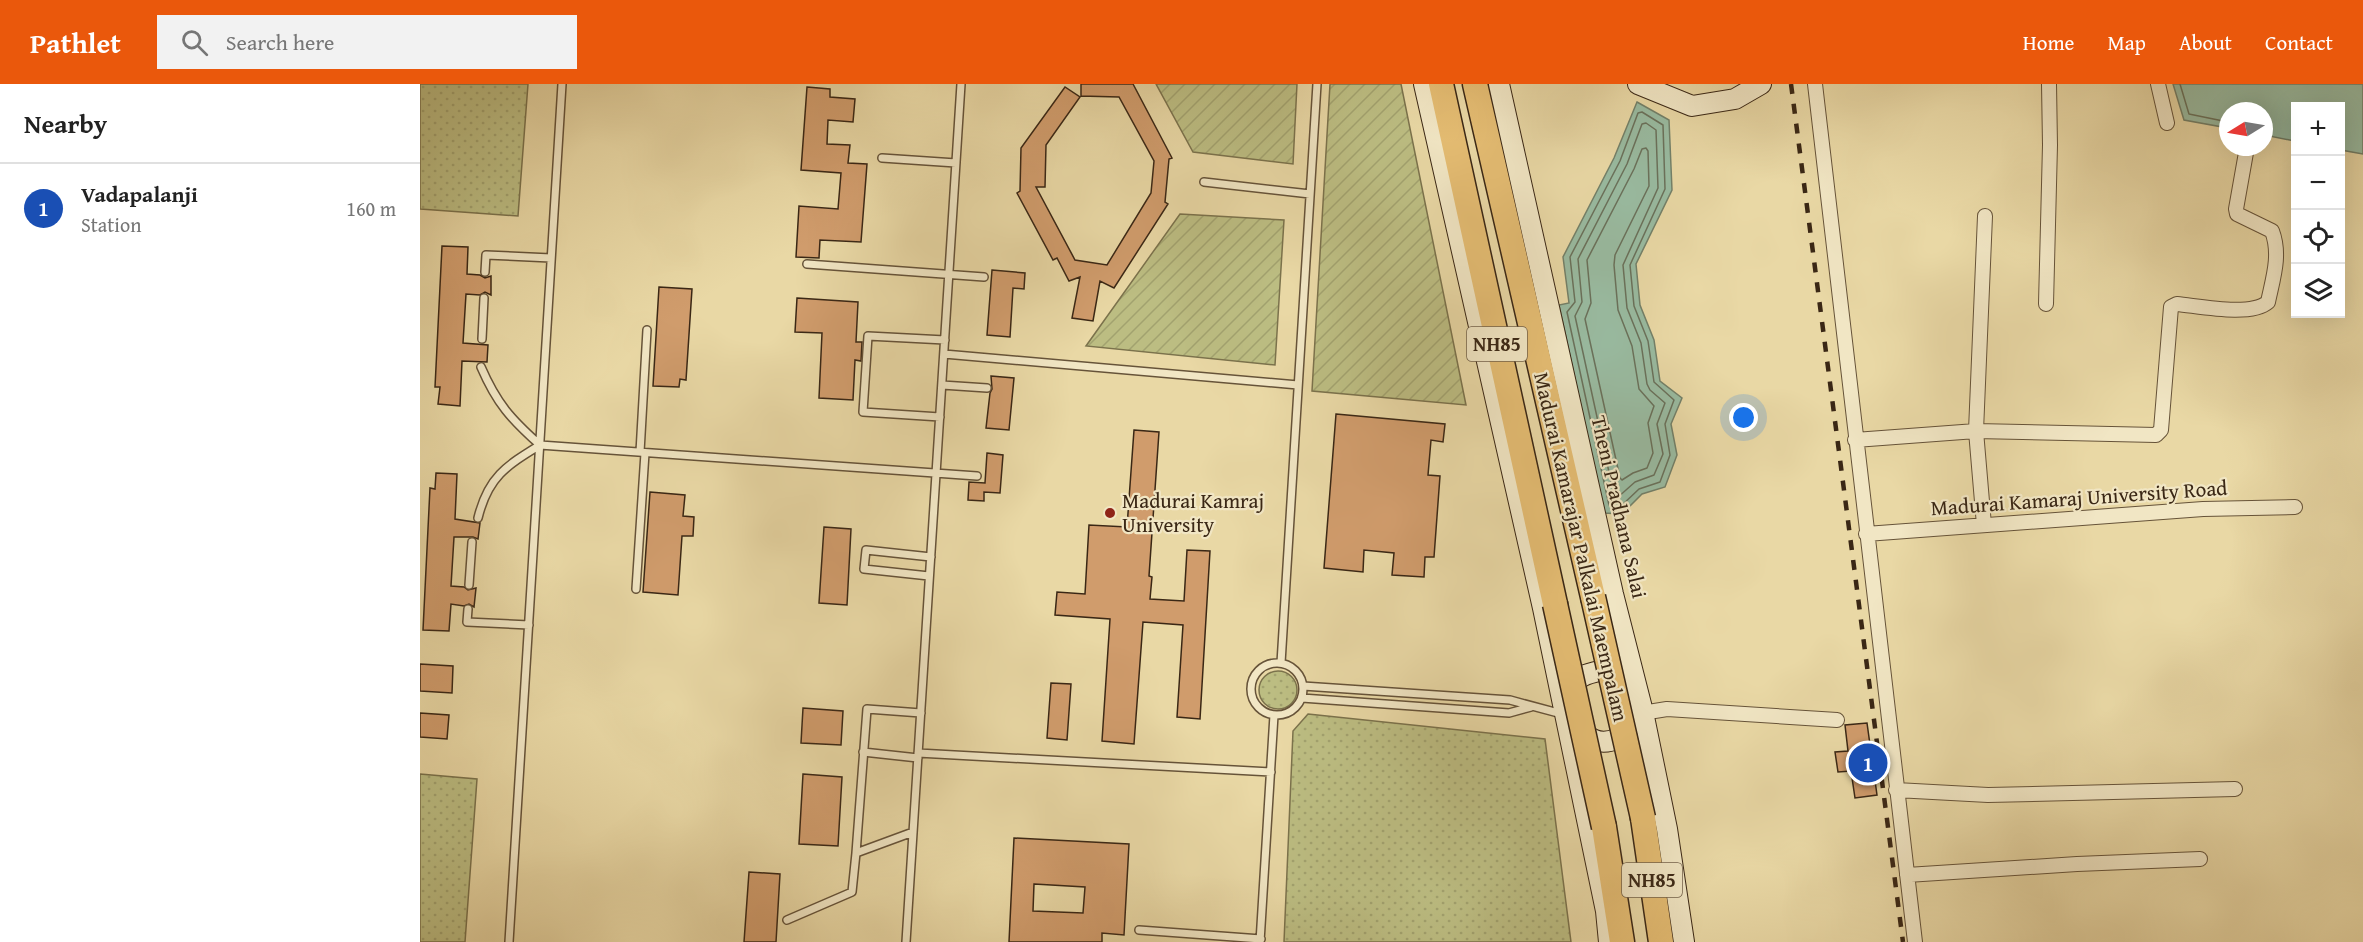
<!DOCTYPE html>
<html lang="en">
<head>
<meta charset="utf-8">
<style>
	body { margin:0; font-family:"Gentium Book Plus",serif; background:#f2f2f2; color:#222 }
	.controls { position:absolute; right:18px; top:18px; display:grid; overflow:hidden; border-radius:0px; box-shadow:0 6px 24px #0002 }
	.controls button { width:54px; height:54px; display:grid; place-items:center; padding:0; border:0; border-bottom:2px solid #e0e0e0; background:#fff; color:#222; font:30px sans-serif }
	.compass { position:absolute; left:1799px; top:18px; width:54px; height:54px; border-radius:50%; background:#fff; box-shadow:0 6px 24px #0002; rotate:259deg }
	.you { position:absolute; left:1324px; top:334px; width:21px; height:21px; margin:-15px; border:4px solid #fff; border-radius:50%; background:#1a73e8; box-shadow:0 0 0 9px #1a73e833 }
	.badge { display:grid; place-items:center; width:39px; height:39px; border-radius:50%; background:#ea580c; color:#fff; font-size:20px; font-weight:700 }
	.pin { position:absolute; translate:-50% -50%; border:3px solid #fff; box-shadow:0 2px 6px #0006 }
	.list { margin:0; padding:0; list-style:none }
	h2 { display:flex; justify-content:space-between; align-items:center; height:78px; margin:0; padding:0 24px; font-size:26px }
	h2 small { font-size:20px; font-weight:400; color:#767676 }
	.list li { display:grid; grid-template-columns:39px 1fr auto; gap:18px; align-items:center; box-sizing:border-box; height:90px; padding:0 24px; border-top:2px solid #e0e0e0 }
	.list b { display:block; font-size:22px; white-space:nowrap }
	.list p { margin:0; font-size:20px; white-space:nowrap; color:#767676 }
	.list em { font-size:20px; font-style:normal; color:#767676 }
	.icon { flex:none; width:33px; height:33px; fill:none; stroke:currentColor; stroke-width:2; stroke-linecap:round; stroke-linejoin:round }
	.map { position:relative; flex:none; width:1943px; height:858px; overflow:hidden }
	header { display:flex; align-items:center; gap:36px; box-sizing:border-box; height:84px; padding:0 30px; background:#ea580c; color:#fff }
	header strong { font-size:28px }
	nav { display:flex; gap:33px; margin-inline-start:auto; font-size:21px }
	.search { width:420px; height:54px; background:#f2f2f2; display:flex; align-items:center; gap:15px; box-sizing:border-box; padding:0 21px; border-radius:0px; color:#767676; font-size:22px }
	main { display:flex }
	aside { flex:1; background:#fff }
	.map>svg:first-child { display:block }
</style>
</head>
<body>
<header>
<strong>Pathlet</strong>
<div class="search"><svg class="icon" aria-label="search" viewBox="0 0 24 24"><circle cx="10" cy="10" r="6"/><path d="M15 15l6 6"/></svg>Search here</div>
<nav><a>Home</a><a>Map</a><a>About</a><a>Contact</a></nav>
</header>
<main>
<aside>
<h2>Nearby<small></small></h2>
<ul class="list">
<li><span class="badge" style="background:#1a4fb4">1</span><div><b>Vadapalanji</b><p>Station</p></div><em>160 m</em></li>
</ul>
</aside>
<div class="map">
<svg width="1943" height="858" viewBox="0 0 1943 858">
	<defs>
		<pattern id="grass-dots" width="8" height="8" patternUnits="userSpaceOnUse" patternTransform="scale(1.5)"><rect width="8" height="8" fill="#bcbd82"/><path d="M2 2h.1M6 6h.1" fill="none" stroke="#a2a26f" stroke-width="1.8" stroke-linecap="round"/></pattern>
		<pattern id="garden-furrows" width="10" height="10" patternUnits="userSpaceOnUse" patternTransform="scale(1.5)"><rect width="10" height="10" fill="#bcbd82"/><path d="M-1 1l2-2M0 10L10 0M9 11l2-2" fill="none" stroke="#a2a26f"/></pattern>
	</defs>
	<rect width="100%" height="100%" fill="#e9d8a5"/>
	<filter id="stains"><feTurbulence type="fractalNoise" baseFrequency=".00333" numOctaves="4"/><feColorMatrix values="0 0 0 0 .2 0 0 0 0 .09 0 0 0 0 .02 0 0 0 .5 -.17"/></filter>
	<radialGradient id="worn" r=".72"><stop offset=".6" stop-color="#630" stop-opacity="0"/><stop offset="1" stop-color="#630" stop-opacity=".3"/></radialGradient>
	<!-- grass -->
	<path fill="url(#grass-dots)" stroke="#7b724c" stroke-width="1.5" d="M 0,0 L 108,0 L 98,132 L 0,125 Z
		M839 606a19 19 0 1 1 38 0a19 19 0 1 1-38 0Z
		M 888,630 L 1125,655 L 1151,858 L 864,858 L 873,647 Z
		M 0,690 L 57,695 L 45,858 L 0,858 Z"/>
	<!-- garden -->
	<path fill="url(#garden-furrows)" stroke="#7b724c" stroke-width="1.5" d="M 736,0 L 877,0 L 873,80 L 773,68 Z
		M 910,0 L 981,0 L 1046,321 L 892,307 Z
		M 760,130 L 864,136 L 855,281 L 666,262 Z"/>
	<!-- water -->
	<path fill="#99bba1" stroke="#738069" stroke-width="1.5" d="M 1753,0 L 1943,0 L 1943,70 L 1921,66 L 1920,22 L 1876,22 L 1875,57 L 1844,51 L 1844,27 L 1808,27 L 1808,44 L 1764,36 Z
		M 1217,18 L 1249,36 L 1252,106 L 1216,180 L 1220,221 L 1234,256 L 1240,297 L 1262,314 L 1251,340 L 1257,371 L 1245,403 L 1222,410 L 1202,430 L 1184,429 L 1139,221 L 1149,219 L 1143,173 L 1194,74 Z"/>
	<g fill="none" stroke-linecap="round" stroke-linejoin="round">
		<!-- shore -->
		<path stroke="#6a715b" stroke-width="1.5" d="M 1760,0 L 1769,30 L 1808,38
			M 1222,28 L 1243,41 L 1245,105 L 1210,181 L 1214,222 L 1228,257 L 1234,298 L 1254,316 L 1245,340 L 1250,371 L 1240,398 L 1219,405 L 1200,423 L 1192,423 L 1189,421 L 1147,228 L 1155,218 L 1150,173 L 1200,77 L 1218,29 Z
			M 1226,39 L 1236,46 L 1238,104 L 1203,181 L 1207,224 L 1221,259 L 1227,300 L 1230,306 L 1245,319 L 1237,340 L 1243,370 L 1234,391 L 1215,398 L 1197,414 L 1194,411 L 1155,232 L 1162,218 L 1158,175 L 1207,80 L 1222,40 Z
			M 1226,64 L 1228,67 L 1229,102 L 1195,171 L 1194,181 L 1198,226 L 1212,262 L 1219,305 L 1234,322 L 1228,339 L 1233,369 L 1227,384 L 1213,389 L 1202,396 L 1200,394 L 1165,235 L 1171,219 L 1167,176 L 1214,85 L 1222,65 Z"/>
	</g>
	<!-- building -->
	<path fill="#d09c6c" stroke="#3a2715" stroke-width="1.5" fill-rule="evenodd" d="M 661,0 L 713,0 L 752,74 L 749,75 L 745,118 L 748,120 L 694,204 L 680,197 L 673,237 L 652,234 L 660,193 L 649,197 L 637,174 L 633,176 L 597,109 L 600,107 L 601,64 L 645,3 L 660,13 L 626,61 L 625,103 L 616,103 L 655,176 L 687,181 L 731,109 L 734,77 L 699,13 L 661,12 Z
		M 387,3 L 410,5 L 410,13 L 435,15 L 433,38 L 408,36 L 407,60 L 430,61 L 428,79 L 447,80 L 441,158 L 400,156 L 399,174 L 376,173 L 379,122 L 418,125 L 421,89 L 381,86 Z
		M 22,162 L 48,163 L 47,190 L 60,191 L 65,194 L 71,192 L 71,211 L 65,208 L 60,211 L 46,210 L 43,259 L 68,261 L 67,278 L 42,277 L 40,322 L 18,320 L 20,303 L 15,303 Z
		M 572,186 L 605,189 L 604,205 L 593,204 L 590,253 L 567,251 Z
		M 239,203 L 272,205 L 266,296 L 260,295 L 259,303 L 233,302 Z
		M 377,214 L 438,218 L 436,258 L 442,258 L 441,277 L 435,276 L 433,316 L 399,314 L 402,249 L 375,248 Z
		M 571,292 L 594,294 L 589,346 L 566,344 L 570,309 L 572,305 Z
		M 916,330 L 1025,340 L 1023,358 L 1011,356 L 1008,391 L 1020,392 L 1014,473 L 1005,473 L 1004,493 L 972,491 L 974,469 L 944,466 L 943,488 L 904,484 Z
		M 714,346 L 739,348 L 729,492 L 732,493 L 730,515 L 764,517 L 767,466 L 790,467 L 780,635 L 757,633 L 763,541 L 723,538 L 714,660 L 682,657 L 690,535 L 635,531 L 637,508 L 665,510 L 669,441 L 707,443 Z
		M 567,369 L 583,371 L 580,409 L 564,408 L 564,417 L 548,416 L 549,398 L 565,399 Z
		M 16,389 L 37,390 L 35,435 L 60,439 L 58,455 L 53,453 L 34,453 L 31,502 L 44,503 L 48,506 L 56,504 L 54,523 L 49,520 L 44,522 L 31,520 L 29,547 L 3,546 L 10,404 L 15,405 Z
		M 230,408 L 265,411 L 263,432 L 274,433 L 273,452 L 262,452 L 258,511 L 223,508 Z
		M 404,443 L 431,445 L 427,521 L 399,519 Z
		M 0,580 L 33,582 L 32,609 L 0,607 Z
		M 631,599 L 651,600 L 647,656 L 627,654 Z
		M 383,624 L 423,627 L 421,661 L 381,659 Z
		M 0,629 L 29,631 L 27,655 L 0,653 Z
		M 1447,639 L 1457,711 L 1435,714 L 1431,687 L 1418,688 L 1415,668 L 1428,667 L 1425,641 Z
		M 383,690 L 422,693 L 418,762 L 379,760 Z
		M 594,754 L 709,760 L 704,851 L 682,849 L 682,858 L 589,858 ZM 614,800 L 665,803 L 663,829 L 613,827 Z
		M 329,788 L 360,790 L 356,858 L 324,858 Z"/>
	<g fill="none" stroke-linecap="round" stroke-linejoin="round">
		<!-- lane casing -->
		<g stroke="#665339" stroke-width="10">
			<path id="lane" d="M 462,74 L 536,79
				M 784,98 L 890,110
				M 387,180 L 564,193
				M 65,188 L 66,171 L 131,174
				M 62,255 L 64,214
				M 524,270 L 878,301
				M 61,283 C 77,320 91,335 120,361
				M 522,301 L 567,304
				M 520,333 L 443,328 L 448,252 L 525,256
				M 220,368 L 227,246
				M 58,434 C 68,393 86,382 120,361 L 557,392
				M 509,492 L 444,485 L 446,466 L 511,473
				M 49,501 L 52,458
				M 216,505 L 225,369
				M 48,525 L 47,538 L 109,541
				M 861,579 L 897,0
				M831 605a26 26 0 1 1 52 0a26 26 0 1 1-52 0Z
				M 883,602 L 1090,616 L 1142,630
				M 882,614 L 1089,629 L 1111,623
				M 443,668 L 498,674
				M 498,669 L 851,688
				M 436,769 L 447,625 L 501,629
				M 367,836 L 432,808 L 436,769 L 493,748
				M 719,846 L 841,855
				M 89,858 L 142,0
				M 486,858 L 541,0
				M 840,858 L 854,631"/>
		</g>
		<!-- street casing -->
		<g stroke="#665339" stroke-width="16">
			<path id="street" d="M 1395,0 L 1495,858
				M 1738,0 L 1747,39
				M 1626,220 L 1630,61 L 1629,0
				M 1435,356 L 1556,347 L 1736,351 L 1741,346 L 1751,223 L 1757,220 C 1779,222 1831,233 1848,218 C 1853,194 1861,171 1852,147 L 1817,130 L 1816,125 L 1827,63
				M 1564,441 L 1556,347 L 1565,132
				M 1446,450 L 1783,425 L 1875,423
				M 1216,630 L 1247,625 L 1417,636
				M 1476,706 L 1568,711 L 1815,705
				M 1487,791 L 1657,780 L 1780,775"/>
		</g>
		<!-- secondary casing -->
		<g stroke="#3a2715" stroke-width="22">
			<path id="secondary" d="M 1004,0 L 1123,524 L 1186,827 L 1189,858
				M 1079,0 L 1193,510 L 1223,628 L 1247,745 L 1264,858
				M 1218,0 L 1272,22 L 1315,15 L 1341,0
				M 1179,587 C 1203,589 1211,613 1210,635 C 1209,643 1204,650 1198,654 C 1160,673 1143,615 1158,596 C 1163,590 1172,589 1179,587 Z"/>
		</g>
		<!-- highway casing -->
		<g stroke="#3a2715" stroke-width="27">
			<path id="highway" d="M 1021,0 L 1135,520
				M 1055,0 L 1173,513
				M 1223,734 L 1241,858
				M 1184,743 L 1202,858"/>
		</g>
		<!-- lane -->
		<use href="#lane" stroke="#f1e6c4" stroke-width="7"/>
		<!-- street -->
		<use href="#street" stroke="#f1e6c4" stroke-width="14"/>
		<!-- secondary -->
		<use href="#secondary" stroke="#f1e6c4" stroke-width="20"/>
		<!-- highway -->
		<use href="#highway" stroke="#e4bc72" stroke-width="24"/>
		<!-- rail -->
		<path stroke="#3a2715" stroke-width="4.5" stroke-dasharray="10 10" stroke-linecap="butt" d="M 1371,0 L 1483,858"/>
		<!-- highway-bridge casing -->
		<g stroke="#3a2715" stroke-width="27" stroke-linecap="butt">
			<path id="highway-bridge" d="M 1173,513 L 1223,734
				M 1135,520 L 1184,743"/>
		</g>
		<!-- highway-bridge -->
		<use href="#highway-bridge" stroke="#e4bc72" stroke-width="24"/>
	</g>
	<!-- markers -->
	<circle fill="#8f2418" stroke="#f1e6c4" stroke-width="2" cx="690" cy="429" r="6"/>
	<g text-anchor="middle" stroke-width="4.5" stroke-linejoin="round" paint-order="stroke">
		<!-- shield labels -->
		<g fill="#f1e6c4" stroke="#71604a" stroke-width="1.5">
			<rect x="1047" y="243" width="60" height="34" rx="4.5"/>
			<rect x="1202" y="779" width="60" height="34" rx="4.5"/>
		</g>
		<g font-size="20" font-weight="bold" fill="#3a2715">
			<text x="1077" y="267">NH85</text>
			<text x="1232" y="803">NH85</text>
		</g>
		<!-- street labels -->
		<g font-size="21" fill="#3a2715" stroke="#f1e6c4">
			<text transform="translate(1659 414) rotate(-4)" y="7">Madurai Kamaraj University Road</text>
			<text transform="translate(1199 423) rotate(77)" y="7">Theni Pradhana Salai</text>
			<text transform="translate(1161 463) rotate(77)" y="7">Madurai Kamarajar Palkalai Maempalam</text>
		</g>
		<!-- poi labels -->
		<g font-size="21" fill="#3a2715" stroke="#f1e6c4" text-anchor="start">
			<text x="702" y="424">Madurai Kamraj<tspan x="702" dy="24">University</tspan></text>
		</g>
	</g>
	<rect width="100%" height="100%" filter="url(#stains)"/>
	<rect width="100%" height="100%" fill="url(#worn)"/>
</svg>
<div class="controls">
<button>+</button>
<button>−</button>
<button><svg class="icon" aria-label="locate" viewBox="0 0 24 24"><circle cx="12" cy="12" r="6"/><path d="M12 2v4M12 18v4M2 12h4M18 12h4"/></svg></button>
<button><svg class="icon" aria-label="layers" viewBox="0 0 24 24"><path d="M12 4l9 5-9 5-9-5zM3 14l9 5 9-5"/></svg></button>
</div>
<svg class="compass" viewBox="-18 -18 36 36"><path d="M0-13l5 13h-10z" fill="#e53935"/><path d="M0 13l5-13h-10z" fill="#767676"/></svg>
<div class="you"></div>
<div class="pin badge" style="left:1448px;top:679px;background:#1a4fb4">1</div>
</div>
</main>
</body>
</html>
